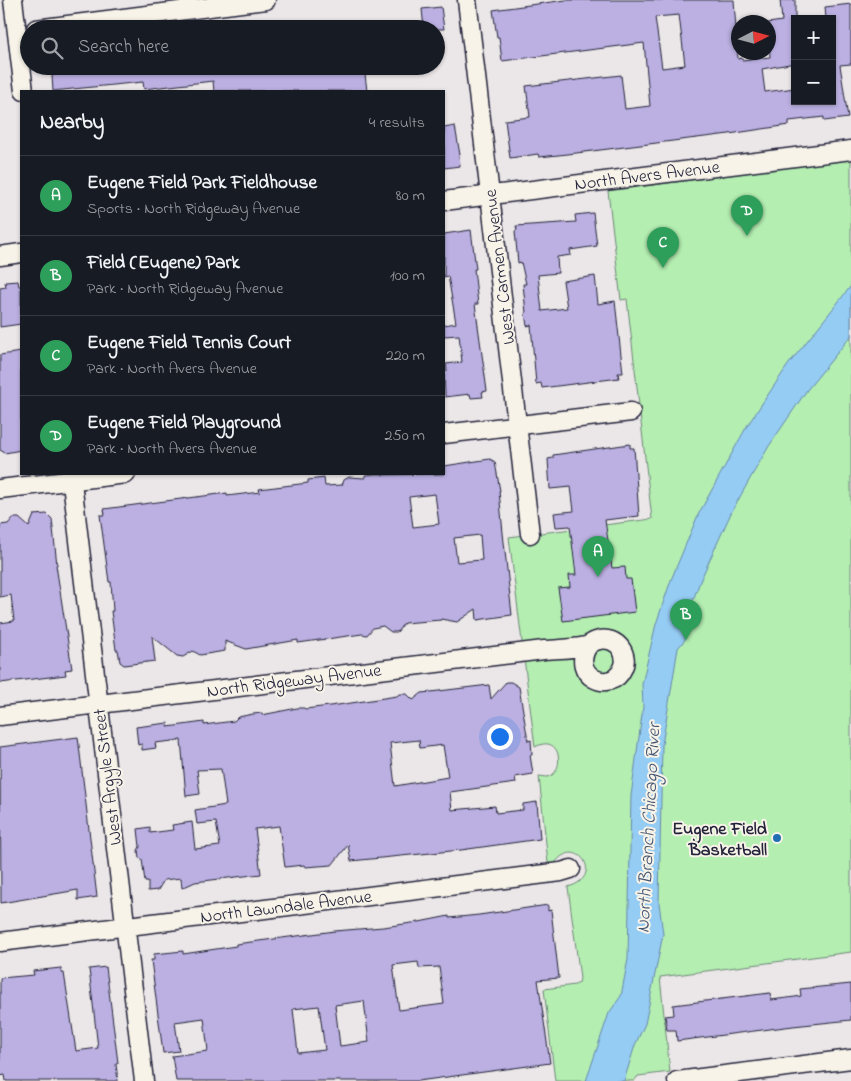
<!DOCTYPE html>
<html lang="en">
<head>
<meta charset="utf-8">
<style>
	body { margin:0; font-family:"Indie Flower",sans-serif; background:#242831; color:#f1f3f6 }
	.controls { position:absolute; right:15px; top:15px; display:grid; overflow:hidden; border-radius:0px; box-shadow:0 1px 4px #0004 }
	.controls button { width:45px; height:45px; display:grid; place-items:center; padding:0; border:0; border-bottom:1px solid #363941; background:#171b24; color:#f1f3f6; font:25px sans-serif }
	.compass { position:absolute; left:731px; top:15px; width:45px; height:45px; border-radius:50%; background:#171b24; box-shadow:0 1px 4px #0004; rotate:84deg }
	.you { position:absolute; left:499px; top:736px; width:18px; height:18px; margin:-12px; border:4px solid #fff; border-radius:50%; background:#1a73e8; box-shadow:0 0 0 8px #1a73e833 }
	.badge { display:grid; place-items:center; width:32px; height:32px; border-radius:50%; background:#db2777; color:#fff; font-size:16px; font-weight:700 }
	.pin { position:absolute; translate:-50% -41px; filter:drop-shadow(0 1px 2px #0008) }
	.pin::after { content:''; position:absolute; top:26px; width:18px; height:15px; background:inherit; clip-path:polygon(0 0,100% 0,50% 100%) }
	.list { margin:0; padding:0; list-style:none }
	h2 { display:flex; justify-content:space-between; align-items:center; height:65px; margin:0; padding:0 20px; font-size:21px }
	h2 small { font-size:16px; font-weight:400; color:#9ea1a6 }
	.list li { display:grid; grid-template-columns:32px 1fr auto; gap:15px; align-items:center; box-sizing:border-box; height:80px; padding:0 20px; border-top:1px solid #363941 }
	.list b { display:block; font-size:19px; white-space:nowrap }
	.list p { margin:0; font-size:16px; white-space:nowrap; color:#9ea1a6 }
	.list em { font-size:16px; font-style:normal; color:#9ea1a6 }
	.icon { flex:none; width:28px; height:28px; fill:none; stroke:currentColor; stroke-width:2; stroke-linecap:round; stroke-linejoin:round }
	.map { position:relative; flex:none; width:851px; height:1081px; overflow:hidden }
	.search { position:absolute; background:#171b24; box-shadow:0 1px 4px #0004; left:20px; top:20px; width:425px; height:55px; display:flex; align-items:center; gap:12px; box-sizing:border-box; padding:0 18px; border-radius:28px; color:#9ea1a6; font-size:19px }
	.panel { position:absolute; background:#171b24; box-shadow:0 1px 4px #0004; left:20px; top:90px; width:425px; height:385px; border-radius:0px }
	.map>svg:first-child { display:block }
</style>
</head>
<body>
<div class="map">
<svg width="851" height="1081" viewBox="0 0 851 1081">
	<rect width="100%" height="100%" fill="#ebe6e7"/>
	<filter id="ink" filterUnits="userSpaceOnUse"><feTurbulence type="fractalNoise" baseFrequency=".02" numOctaves="2"/><feDisplacementMap in="SourceGraphic" scale="10" xChannelSelector="R" yChannelSelector="G"/><feConvolveMatrix kernelMatrix="1 2 1 2 8 2 1 2 1" color-interpolation-filters="sRGB"/></filter>
	<g filter="url(#ink)">
		<!-- green -->
		<path fill="#b4eeb1" stroke="#6b8876" d="M 851,159 L 851,952 L 660,977 L 670,1072 L 638,1076 L 634,1081 L 555,1081 L 544,989 L 575,985 L 579,983 L 580,978 L 568,887 C 606,877 577,834 555,863 L 548,863 L 539,776 C 542,776 544,777 547,777 C 565,775 563,732 535,747 L 509,537 L 652,519 L 627,299 L 621,300 L 608,191 Z"/>
		<!-- water -->
		<path fill="#95ccf4" stroke="#6788aa" d="M 851,286 L 851,336 L 807,390 L 769,446 L 751,477 L 731,513 L 701,579 L 684,624 L 685,640 L 678,648 L 662,745 L 659,903 L 663,934 L 645,1024 L 635,1045 L 624,1081 L 586,1081 L 609,1013 L 621,996 L 628,959 L 631,796 L 643,707 L 642,684 L 656,624 L 671,580 L 698,515 L 747,426 L 788,365 Z"/>
		<!-- building -->
		<path fill="#bbb0e1" stroke="#22223b" fill-rule="evenodd" d="M 566,0 L 734,0 L 738,59 L 742,58 L 742,60 L 770,57 L 768,23 L 782,21 L 780,0 L 795,0 L 795,63 L 762,69 L 765,92 L 795,88 L 795,101 L 832,101 L 832,19 L 826,19 L 825,7 L 851,4 L 851,64 L 840,65 L 848,118 L 824,121 L 824,117 L 789,121 L 789,125 L 729,134 L 568,154 L 539,157 L 538,154 L 510,158 L 505,120 L 530,117 L 526,86 L 621,75 L 625,109 L 650,106 L 644,43 L 502,61 L 499,37 L 497,37 L 493,10 ZM 679,15 L 685,65 L 662,68 L 655,17 Z
			M 441,7 L 444,29 L 424,29 L 422,9 Z
			M 53,66 L 114,66 L 114,69 L 142,66 L 364,66 L 367,91 L 214,91 L 213,81 L 144,89 L 143,82 L 53,91 L 52,76 L 54,75 Z
			M 455,126 L 460,155 L 459,155 L 460,166 L 444,168 L 444,128 Z
			M 593,213 L 597,246 L 570,250 L 571,255 L 557,257 L 558,273 L 538,275 L 542,311 L 567,308 L 563,281 L 595,276 L 598,304 L 615,301 L 623,373 L 618,373 L 619,378 L 542,388 L 541,383 L 536,384 L 531,325 L 527,326 L 525,313 L 526,313 L 523,284 L 526,284 L 521,262 L 518,263 L 515,231 L 517,230 L 516,226 L 576,222 L 575,215 Z
			M 471,230 L 476,269 L 474,269 L 478,304 L 475,304 L 487,391 L 482,392 L 483,397 L 471,398 L 470,394 L 445,397 L 444,371 L 447,371 L 446,364 L 462,362 L 459,335 L 444,336 L 444,325 L 456,323 L 448,276 L 444,277 L 444,234 Z
			M 18,281 L 19,286 L 21,286 L 21,324 L 0,327 L 0,288 L 6,287 L 5,282 Z
			M 21,352 L 21,450 L 5,453 L 0,450 L 0,355 Z
			M 630,444 L 630,448 L 634,448 L 639,516 L 605,520 L 612,568 L 625,567 L 626,579 L 631,579 L 635,612 L 563,621 L 558,588 L 570,587 L 569,575 L 576,575 L 570,526 L 556,527 L 554,513 L 574,511 L 571,487 L 550,489 L 548,459 L 553,458 L 553,455 Z
			M 490,459 L 495,462 L 500,491 L 499,491 L 503,533 L 512,615 L 477,620 L 476,609 L 457,622 L 441,619 L 441,620 L 404,623 L 397,632 L 391,632 L 383,626 L 373,628 L 367,635 L 362,634 L 298,643 L 298,640 L 246,649 L 225,641 L 225,651 L 200,655 L 193,651 L 183,657 L 177,656 L 152,636 L 155,661 L 124,665 L 120,662 L 118,650 L 116,650 L 111,611 L 113,611 L 111,582 L 109,582 L 100,515 L 105,515 L 104,509 L 227,493 L 227,496 L 260,492 L 259,489 L 308,483 L 308,480 L 324,478 L 325,486 L 342,485 L 344,480 L 349,477 L 365,478 L 365,475 L 376,474 L 383,474 L 383,475 L 444,474 L 444,466 ZM 435,494 L 439,524 L 413,527 L 409,497 ZM 480,535 L 482,560 L 457,562 L 454,538 Z
			M 47,514 L 52,519 L 57,565 L 56,565 L 72,669 L 65,670 L 66,675 L 0,683 L 0,623 L 14,621 L 11,595 L 0,597 L 0,525 L 8,524 L 13,518 L 19,518 L 29,527 L 34,515 Z
			M 506,682 L 511,682 L 519,687 L 528,741 L 531,740 L 532,755 L 530,755 L 533,774 L 515,777 L 516,783 L 450,792 L 452,810 L 495,806 L 496,813 L 523,810 L 523,804 L 537,802 L 540,839 L 461,850 L 351,861 L 348,845 L 332,865 L 305,867 L 304,865 L 285,867 L 279,826 L 255,829 L 261,874 L 195,882 L 182,888 L 181,878 L 164,880 L 158,890 L 148,891 L 148,882 L 145,882 L 142,859 L 139,858 L 138,850 L 140,847 L 138,829 L 150,827 L 150,833 L 173,830 L 172,825 L 192,822 L 195,849 L 220,846 L 216,822 L 197,824 L 195,810 L 226,805 L 221,769 L 197,770 L 200,794 L 186,796 L 181,740 L 155,743 L 156,748 L 142,750 L 142,744 L 138,745 L 136,727 L 168,723 L 168,727 L 204,722 L 204,725 L 234,721 L 238,717 L 253,714 L 262,713 L 262,715 L 297,708 L 304,708 L 305,709 L 338,705 L 397,696 L 399,694 L 407,694 L 413,700 L 422,693 L 489,685 L 491,699 ZM 419,740 L 420,748 L 443,745 L 448,777 L 395,786 L 390,743 Z
			M 78,737 L 97,897 L 78,900 L 78,890 L 1,903 L 0,747 Z
			M 548,905 L 548,911 L 551,910 L 559,978 L 538,980 L 550,1063 L 418,1081 L 176,1081 L 172,1056 L 208,1051 L 204,1018 L 175,1022 L 179,1051 L 163,1053 L 151,960 L 154,960 L 154,954 L 183,951 L 183,954 L 236,946 L 236,944 L 335,931 L 383,927 L 419,922 L 449,916 L 449,918 L 479,915 ZM 418,962 L 419,968 L 439,967 L 444,1004 L 399,1010 L 393,965 ZM 364,1001 L 369,1042 L 340,1046 L 335,1005 ZM 319,1006 L 325,1050 L 298,1053 L 293,1009 Z
			M 106,967 L 118,1063 L 116,1064 L 118,1081 L 6,1081 L 5,1075 L 0,1076 L 0,978 L 34,975 L 33,971 L 61,968 L 62,973 L 64,973 L 76,1051 L 98,1048 L 89,969 Z
			M 851,984 L 851,1020 L 793,1026 L 677,1041 L 676,1030 L 667,1030 L 665,1016 L 674,1015 L 673,1005 L 770,993 L 771,1000 L 795,997 L 801,996 L 800,989 Z"/>
		<g fill="none" stroke-linecap="round" stroke-linejoin="round">
			<!-- minor casing -->
			<g stroke="#22223b" stroke-width="21">
				<path id="minor" d="M 13,0 L 24,91
					M 467,0 L 530,534
					M 36,29 L 266,0
					M 444,201 L 851,150
					M 0,256 L 21,253
					M 444,434 L 631,412
					M 71,474 L 144,1081
					M 0,489 L 126,474
					M 0,716 L 544,650 C 558,649 573,649 586,646 C 590,645 592,642 596,641 C 606,637 617,641 622,650 C 625,656 626,662 623,668 C 611,696 569,675 588,646
					M 0,942 L 561,872 L 571,869
					M 677,1081 L 851,1059"/>
			</g>
			<!-- minor -->
			<use href="#minor" stroke="#f7f3e8" stroke-width="18"/>
		</g>
	</g>
	<!-- markers -->
	<circle fill="#1f6fb2" stroke="#f7f3e8" stroke-width="2" cx="777" cy="838" r="5"/>
	<g text-anchor="middle" stroke-width="4" stroke-linejoin="round" paint-order="stroke">
		<!-- street labels -->
		<g font-size="18" fill="#22223b" stroke="#f7f3e8">
			<text transform="translate(647 175) rotate(-7)" y="6">North Avers Avenue</text>
			<text transform="translate(499 267) rotate(-97)" y="6">West Carmen Avenue</text>
			<text transform="translate(294 680) rotate(-7)" y="6">North Ridgeway Avenue</text>
			<text transform="translate(107 777) rotate(-97)" y="6">West Argyle Street</text>
			<text transform="translate(286 906) rotate(-7)" y="6">North Lawndale Avenue</text>
		</g>
		<!-- poi labels -->
		<g font-size="18" font-weight="bold" fill="#22223b" stroke="#f7f3e8" text-anchor="end">
			<text x="767" y="834">Eugene Field<tspan x="767" dy="21">Basketball</tspan></text>
		</g>
		<!-- water labels -->
		<g font-size="19" font-style="italic" fill="#445572" stroke="#f7f3e8">
			<text transform="translate(647 828) rotate(-87)" y="7">North Branch Chicago River</text>
		</g>
	</g>
</svg>
<div class="controls">
<button>+</button>
<button>−</button>
</div>
<svg class="compass" viewBox="-18 -18 36 36"><path d="M0-13l5 13h-10z" fill="#e53935"/><path d="M0 13l5-13h-10z" fill="#9ea1a6"/></svg>
<div class="you"></div>
<div class="pin badge" style="left:598px;top:577px;background:#2e9e5b">A</div>
<div class="pin badge" style="left:686px;top:640px;background:#2e9e5b">B</div>
<div class="pin badge" style="left:663px;top:268px;background:#2e9e5b">C</div>
<div class="pin badge" style="left:747px;top:236px;background:#2e9e5b">D</div>
<div class="search"><svg class="icon" aria-label="search" viewBox="0 0 24 24"><circle cx="10" cy="10" r="6"/><path d="M15 15l6 6"/></svg>Search here</div>
<section class="panel">
<h2>Nearby<small>4 results</small></h2>
<ul class="list">
<li><span class="badge" style="background:#2e9e5b">A</span><div><b>Eugene Field Park Fieldhouse</b><p>Sports · North Ridgeway Avenue</p></div><em>80 m</em></li>
<li><span class="badge" style="background:#2e9e5b">B</span><div><b>Field (Eugene) Park</b><p>Park · North Ridgeway Avenue</p></div><em>100 m</em></li>
<li><span class="badge" style="background:#2e9e5b">C</span><div><b>Eugene Field Tennis Court</b><p>Park · North Avers Avenue</p></div><em>220 m</em></li>
<li><span class="badge" style="background:#2e9e5b">D</span><div><b>Eugene Field Playground</b><p>Park · North Avers Avenue</p></div><em>250 m</em></li>
</ul>
</section>
</div>
</body>
</html>
